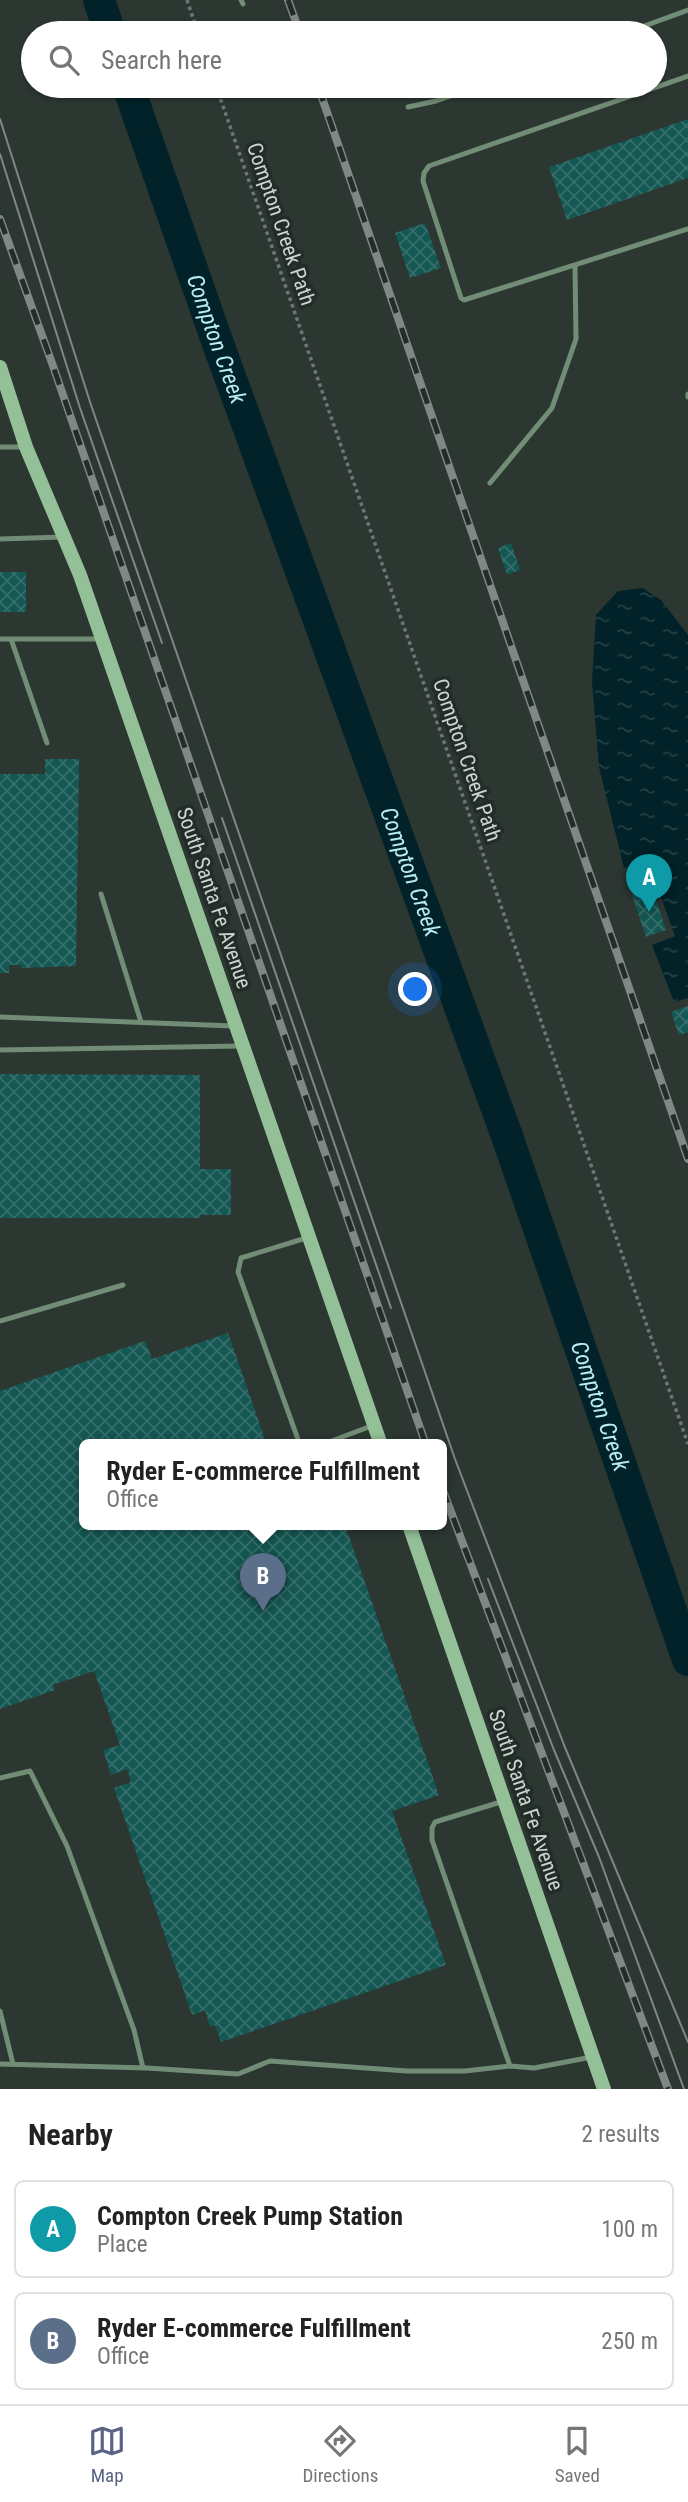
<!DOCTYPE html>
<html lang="en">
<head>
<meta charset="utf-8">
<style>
	body { margin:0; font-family:"Roboto Condensed",sans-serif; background:#f2f2f2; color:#222 }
	.you { position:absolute; left:416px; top:990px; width:24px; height:24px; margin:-18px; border:5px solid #fff; border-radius:50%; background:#1a73e8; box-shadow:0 0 0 10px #1a73e833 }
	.badge { display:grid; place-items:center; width:46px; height:46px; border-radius:50%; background:#5a6385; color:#fff; font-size:23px; font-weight:700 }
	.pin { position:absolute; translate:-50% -58px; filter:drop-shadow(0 2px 4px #0008) }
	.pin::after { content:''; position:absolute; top:37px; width:24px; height:21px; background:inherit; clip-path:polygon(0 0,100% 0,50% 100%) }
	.popup { position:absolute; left:79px; top:1439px; width:368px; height:91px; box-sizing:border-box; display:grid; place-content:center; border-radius:10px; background:#fff; filter:drop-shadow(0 2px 5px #0005); font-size:23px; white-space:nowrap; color:#767676 }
	.popup b { font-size:26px; color:#222 }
	.popup::after { content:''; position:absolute; left:50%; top:100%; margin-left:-14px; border:14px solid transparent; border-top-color:#fff }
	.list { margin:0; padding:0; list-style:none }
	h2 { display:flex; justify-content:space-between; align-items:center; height:91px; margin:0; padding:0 28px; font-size:30px }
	h2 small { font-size:23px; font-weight:400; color:#767676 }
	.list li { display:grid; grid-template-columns:46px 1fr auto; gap:21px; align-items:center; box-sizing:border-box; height:98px; margin:0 14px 14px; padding:0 14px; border:2px solid #e0e0e0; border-radius:10px }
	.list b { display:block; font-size:26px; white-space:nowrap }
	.list p { margin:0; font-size:23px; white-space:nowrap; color:#767676 }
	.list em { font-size:23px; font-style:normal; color:#767676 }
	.icon { flex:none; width:38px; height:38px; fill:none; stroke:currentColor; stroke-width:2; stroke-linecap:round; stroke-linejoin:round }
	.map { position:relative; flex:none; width:688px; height:2089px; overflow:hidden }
	.search { position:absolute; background:#fff; box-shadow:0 2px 5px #0004; left:21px; right:21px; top:21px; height:77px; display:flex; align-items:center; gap:18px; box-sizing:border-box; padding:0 24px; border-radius:38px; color:#767676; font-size:26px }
	.sheet { height:315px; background:#fff }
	nav { display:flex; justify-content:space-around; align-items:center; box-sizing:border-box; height:98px; border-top:2px solid #e0e0e0; background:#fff; font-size:19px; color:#767676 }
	nav a { display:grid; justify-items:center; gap:4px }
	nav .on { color:#5a6385 }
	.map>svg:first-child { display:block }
</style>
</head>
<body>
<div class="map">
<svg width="688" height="2089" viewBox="0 0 688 2089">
	<defs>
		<pattern id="water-ripples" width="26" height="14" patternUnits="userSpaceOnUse" patternTransform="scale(1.75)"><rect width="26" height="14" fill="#002228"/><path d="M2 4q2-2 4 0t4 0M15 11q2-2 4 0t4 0" fill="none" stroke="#244146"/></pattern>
		<pattern id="building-cross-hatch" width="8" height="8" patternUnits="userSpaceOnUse" patternTransform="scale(1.75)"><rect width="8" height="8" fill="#145753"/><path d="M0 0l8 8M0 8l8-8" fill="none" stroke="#356e6b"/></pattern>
	</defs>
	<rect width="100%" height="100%" fill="#2c3732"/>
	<!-- water -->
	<path fill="url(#water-ripples)" d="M 643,588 L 661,600 L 688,635 L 688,998 L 674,1002 L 652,945 L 675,936 L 649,864 L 624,868 L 599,767 L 592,682 L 596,615 L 618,591 Z"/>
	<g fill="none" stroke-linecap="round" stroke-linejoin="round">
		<!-- river -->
		<g stroke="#002228" stroke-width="32">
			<path d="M 99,0 L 110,33"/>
			<path id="s1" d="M 128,86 L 217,341 L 507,1136 L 688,1660"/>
		</g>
	</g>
	<!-- building -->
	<path fill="url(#building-cross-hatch)" d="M 688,119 L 688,178 L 567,220 L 549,167 Z
		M 425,223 L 441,268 L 410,278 L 395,233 Z
		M 511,543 L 520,570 L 507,575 L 498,548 Z
		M 0,572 L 26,572 L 26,612 L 0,612 Z
		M 45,759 L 79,759 L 76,966 L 21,968 L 21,965 L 9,965 L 9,973 L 0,973 L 0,774 L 45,774 Z
		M 652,888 L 666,930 L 646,937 L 632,895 Z
		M 688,1006 L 688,1032 L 679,1035 L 671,1012 Z
		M 0,1074 L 200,1075 L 200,1169 L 231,1169 L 231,1215 L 200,1215 L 200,1218 L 0,1218 Z
		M 228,1333 L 267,1445 L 84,1445 L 84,1525 L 345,1525 L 439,1795 L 392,1811 L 446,1965 L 221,2042 L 215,2025 L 210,2027 L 205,2010 L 192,2015 L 114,1788 L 131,1782 L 127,1769 L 111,1775 L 103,1750 L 120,1745 L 94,1671 L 53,1685 L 55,1690 L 0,1709 L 0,1391 L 145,1341 L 152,1359 Z"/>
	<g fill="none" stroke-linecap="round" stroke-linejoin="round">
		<!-- path -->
		<path stroke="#6d7773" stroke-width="3.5" stroke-dasharray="3.5 3.5" stroke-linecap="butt" d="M 187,0 L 198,33
			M 216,86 L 688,1444"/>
		<!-- lane -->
		<path stroke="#728d75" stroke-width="5" d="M 241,0 L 243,4
			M 625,33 L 688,10
			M 688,76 L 429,166 L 424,173 L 423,181 L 461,298 L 464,300 L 688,229
			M 408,107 L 436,101 L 480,86
			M 688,394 L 688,397
			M 0,447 L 25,447
			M 490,483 L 552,408 L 576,339 L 575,266
			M 0,539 L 63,537
			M 0,639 L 102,639
			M 11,639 L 47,743
			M 101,894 L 141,1022
			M 0,1017 L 233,1026
			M 0,1050 L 240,1046
			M 0,1321 L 123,1285
			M 300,1445 L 238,1272 L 241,1258 L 306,1238
			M 321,1445 L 374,1425
			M 0,1778 L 30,1771 L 67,1846 L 134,2030 L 143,2068
			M 504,1801 L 435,1822 L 432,1828 L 432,1840 L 510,2066 L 534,2068 L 592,2057
			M 0,2011 L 13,2064
			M 0,2064 L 147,2068 L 238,2074 L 270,2061 L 407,2071 L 465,2071 L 510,2066"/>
		<!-- secondary -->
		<path stroke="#94c098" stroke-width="14" d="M 0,367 L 26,447 L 80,575 L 381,1445
			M 409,1525 L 604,2089"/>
		<!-- tram -->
		<path stroke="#7f8884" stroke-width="2" d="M 0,119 L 91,405 L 455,1459 L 564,1745 L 688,2042
			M 0,154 L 80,408 L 162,643
			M 222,818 L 391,1308
			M 488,1579 L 554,1750 L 599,1857 L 684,2089"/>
		<!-- rail casing -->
		<g stroke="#7f8884" stroke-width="8">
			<path id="rail" d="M 288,0 L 300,33
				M 318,86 L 688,1159
				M 0,219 L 52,363 L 426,1445
				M 442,1488 L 668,2089"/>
		</g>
		<!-- rail -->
		<use href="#rail" stroke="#222d28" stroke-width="5" stroke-dasharray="16" stroke-linecap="butt"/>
	</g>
	<g text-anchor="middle" stroke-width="7" stroke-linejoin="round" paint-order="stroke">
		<!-- street labels -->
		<g font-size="21" fill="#cdd4d1" stroke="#222d28">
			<text transform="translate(281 224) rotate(71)" y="7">Compton Creek Path</text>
			<text transform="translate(467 760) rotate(71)" y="7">Compton Creek Path</text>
			<text transform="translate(214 898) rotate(71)" y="7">South Santa Fe Avenue</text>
			<text transform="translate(526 1800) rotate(71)" y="7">South Santa Fe Avenue</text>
		</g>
		<!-- water labels -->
		<g font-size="23" font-style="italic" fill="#b8edf6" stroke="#222d28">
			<text dy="8" stroke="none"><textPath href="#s1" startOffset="268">Compton Creek</textPath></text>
			<text dy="8" stroke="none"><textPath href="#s1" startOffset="835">Compton Creek</textPath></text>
			<text dy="8" stroke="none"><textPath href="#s1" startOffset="1402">Compton Creek</textPath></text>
		</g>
	</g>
</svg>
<div class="you"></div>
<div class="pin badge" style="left:649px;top:912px;background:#0f9aa8">A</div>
<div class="pin badge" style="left:263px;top:1611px;background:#5c6f8a">B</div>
<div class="popup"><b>Ryder E-commerce Fulfillment</b>Office</div>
<div class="search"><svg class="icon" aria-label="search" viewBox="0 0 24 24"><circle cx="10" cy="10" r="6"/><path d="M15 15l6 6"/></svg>Search here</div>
</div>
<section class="sheet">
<h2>Nearby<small>2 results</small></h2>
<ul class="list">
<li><span class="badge" style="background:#0f9aa8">A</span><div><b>Compton Creek Pump Station</b><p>Place</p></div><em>100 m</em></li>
<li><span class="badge" style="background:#5c6f8a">B</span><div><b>Ryder E-commerce Fulfillment</b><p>Office</p></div><em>250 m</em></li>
</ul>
</section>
<nav>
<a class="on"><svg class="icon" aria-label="map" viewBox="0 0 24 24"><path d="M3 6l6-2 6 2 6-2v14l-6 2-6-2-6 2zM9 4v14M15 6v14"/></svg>Map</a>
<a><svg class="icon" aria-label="directions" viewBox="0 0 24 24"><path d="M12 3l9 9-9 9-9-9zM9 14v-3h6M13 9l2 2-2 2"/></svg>Directions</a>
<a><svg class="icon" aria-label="saved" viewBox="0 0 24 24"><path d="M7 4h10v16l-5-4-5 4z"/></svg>Saved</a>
</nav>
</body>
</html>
